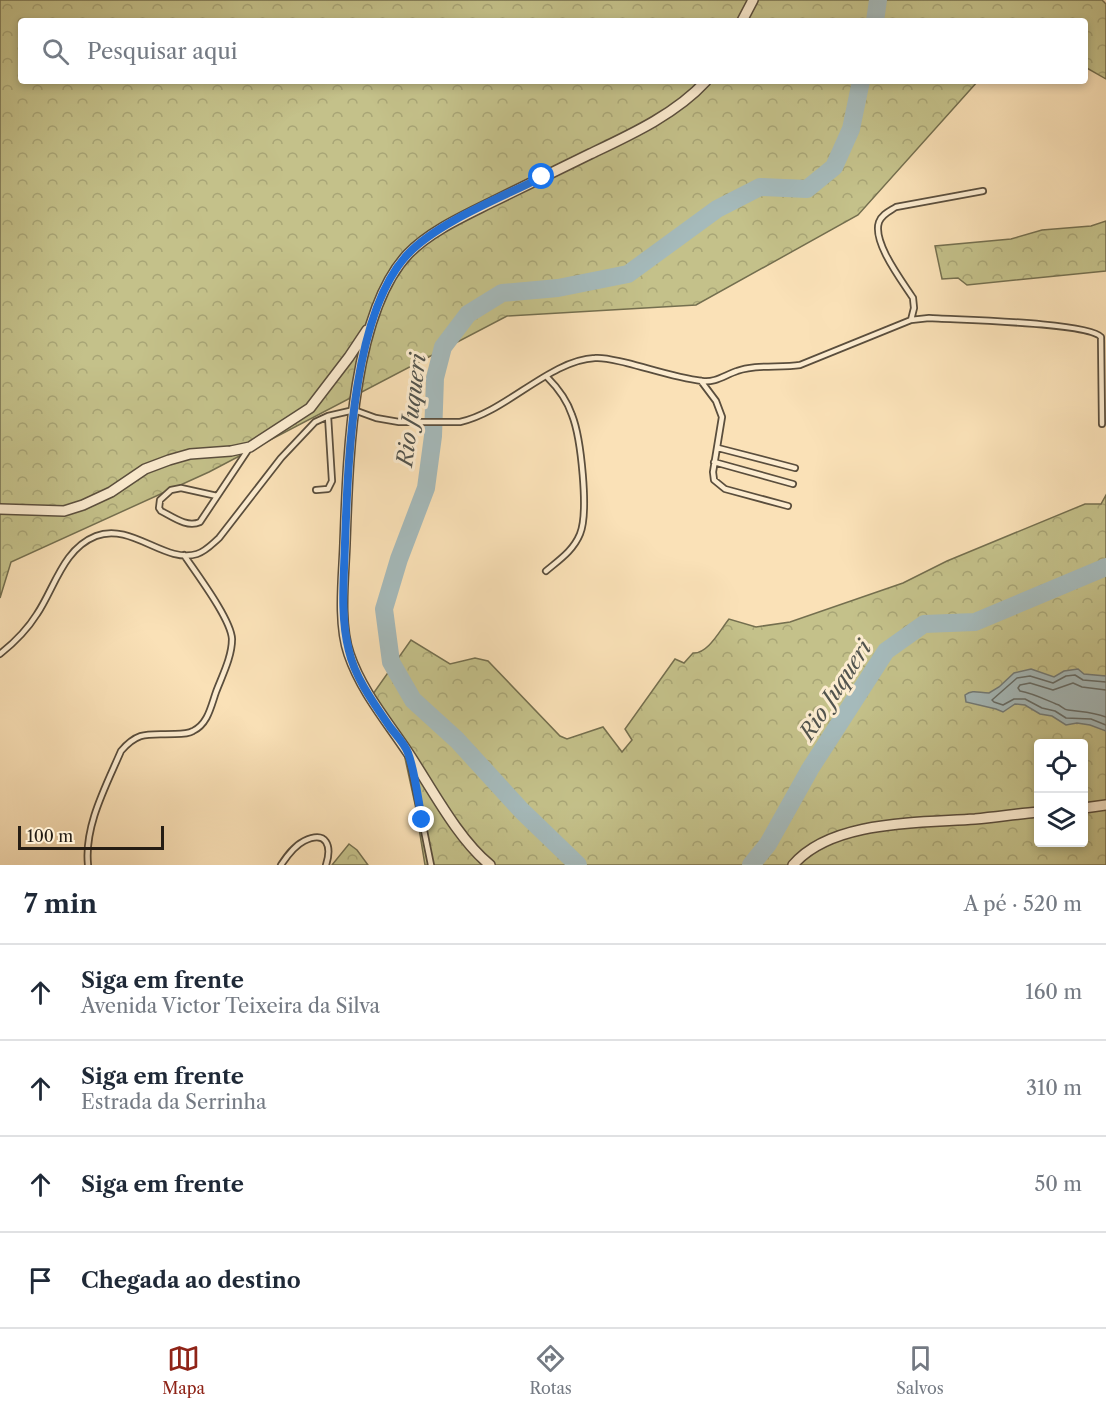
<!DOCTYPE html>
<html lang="pt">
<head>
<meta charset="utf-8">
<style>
	body { margin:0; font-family:"Libre Caslon Text",serif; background:#f2f2f3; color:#1f2937 }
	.controls { position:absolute; right:18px; bottom:18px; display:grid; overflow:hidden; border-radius:6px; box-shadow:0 3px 9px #0003 }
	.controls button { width:54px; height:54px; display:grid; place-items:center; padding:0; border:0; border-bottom:2px solid #e0e1e3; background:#fff; color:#1f2937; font:30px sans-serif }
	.scale { position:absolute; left:18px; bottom:15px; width:146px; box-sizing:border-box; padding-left:6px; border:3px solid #251d14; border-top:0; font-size:16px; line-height:21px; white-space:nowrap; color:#251d14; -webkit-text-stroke:4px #fcecd0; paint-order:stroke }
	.stop { position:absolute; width:18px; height:18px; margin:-14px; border:4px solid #1a73e8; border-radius:50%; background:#fff }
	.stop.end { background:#1a73e8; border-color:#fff; box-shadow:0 2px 6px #0008 }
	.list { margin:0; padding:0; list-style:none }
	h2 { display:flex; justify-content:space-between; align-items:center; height:78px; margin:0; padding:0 24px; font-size:26px }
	h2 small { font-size:20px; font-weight:400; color:#747a83 }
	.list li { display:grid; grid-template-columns:39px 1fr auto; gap:18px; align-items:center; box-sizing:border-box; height:96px; padding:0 24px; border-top:2px solid #e0e1e3 }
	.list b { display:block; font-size:22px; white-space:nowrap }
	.list p { margin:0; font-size:20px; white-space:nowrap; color:#747a83 }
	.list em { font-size:20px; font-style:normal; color:#747a83 }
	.icon { flex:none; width:33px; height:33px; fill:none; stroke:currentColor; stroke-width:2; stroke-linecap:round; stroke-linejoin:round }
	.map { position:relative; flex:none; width:1106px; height:865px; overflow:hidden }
	.search { position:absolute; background:#fff; box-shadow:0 3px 9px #0003; left:18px; right:18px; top:18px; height:66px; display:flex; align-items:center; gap:15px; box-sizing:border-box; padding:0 21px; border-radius:6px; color:#747a83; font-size:22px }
	.sheet { height:462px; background:#fff }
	nav { display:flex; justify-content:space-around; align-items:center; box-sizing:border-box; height:84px; border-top:2px solid #e0e1e3; background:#fff; font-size:16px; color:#747a83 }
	nav a { display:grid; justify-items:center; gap:3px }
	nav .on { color:#8f2418 }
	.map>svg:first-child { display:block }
</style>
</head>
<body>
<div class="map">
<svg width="1106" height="865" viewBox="0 0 1106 865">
	<defs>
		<pattern id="forest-crowns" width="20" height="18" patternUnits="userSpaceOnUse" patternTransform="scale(1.5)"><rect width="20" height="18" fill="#c4c18a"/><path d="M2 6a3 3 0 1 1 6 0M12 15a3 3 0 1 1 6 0" fill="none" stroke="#a8a576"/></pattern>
	</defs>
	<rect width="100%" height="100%" fill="#fae1b7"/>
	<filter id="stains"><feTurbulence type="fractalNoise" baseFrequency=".00333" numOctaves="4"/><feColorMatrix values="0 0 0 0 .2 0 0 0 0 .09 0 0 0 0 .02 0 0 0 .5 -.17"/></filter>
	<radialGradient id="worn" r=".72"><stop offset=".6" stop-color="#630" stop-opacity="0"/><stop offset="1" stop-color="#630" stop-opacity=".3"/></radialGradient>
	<!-- forest -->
	<path fill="url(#forest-crowns)" stroke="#746f4f" stroke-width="1.5" fill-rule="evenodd" d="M 0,0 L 1102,0 L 1106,4 L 1106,79 L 1085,67 L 1085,21 L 21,21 L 21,81 L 978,81 L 858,215 L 696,305 L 507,316 L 209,472 L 11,562 L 0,598 Z
		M 1106,221 L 1106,271 L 967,285 L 958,278 L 942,279 L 935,246 L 1011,239 L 1042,230 L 1091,226 Z
		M 1106,495 L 1106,865 L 425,865 L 415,804 L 403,749 L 368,701 L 411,640 L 450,664 L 475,658 L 488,661 L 560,736 L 567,739 L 603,727 L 622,752 L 632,740 L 625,729 L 675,659 L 684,663 L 693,653 C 708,654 720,630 729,619 L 756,627 L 790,622 L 903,583 L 947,561 L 1085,504 L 1101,504 ZM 1038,744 L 1084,744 L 1084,842 L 1038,842 Z
		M 349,844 L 357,850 L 368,865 L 332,865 Z"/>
	<!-- water -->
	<path fill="#a5babb" stroke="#727b78" stroke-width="1.5" d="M 1031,669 L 1054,677 L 1064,671 L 1078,669 L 1084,674 L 1106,676 L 1106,731 L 1090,725 L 1077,723 L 1066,725 L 1052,716 L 1040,714 L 1025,705 L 1015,704 L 1003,712 L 996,709 L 966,702 L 965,695 C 973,689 979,693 989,693 L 999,687 L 1014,673 Z"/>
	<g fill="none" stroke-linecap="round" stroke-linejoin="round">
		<!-- shore -->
		<path stroke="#656c68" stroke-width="1.5" d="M 1106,682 L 1083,680 L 1075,675 L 1066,676 L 1053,683 L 1030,676 L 1017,678 L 992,700 L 994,702 L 1003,705 L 1014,699 L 1025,699 L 1042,708 L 1055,711 L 1066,718 L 1091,719 L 1106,725
			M 1106,690 L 1082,687 L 1073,683 L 1053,690 L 1030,683 L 1020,685 L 1018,688 L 1020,691 C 1032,693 1044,699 1056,704 C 1061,705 1064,710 1068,710 C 1082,712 1093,712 1106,717"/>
		<!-- river -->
		<path stroke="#a5babb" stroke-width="18" d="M 875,21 L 878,0
			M 578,865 L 522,811 L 457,740 L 413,700 L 391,662 L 384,609 L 399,559 L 426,488 L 433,436 L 435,378 L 443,347 L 468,314 L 502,293 L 558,288 L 628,274 L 717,209 L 760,187 L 807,189 L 834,167 L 851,129 L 861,81
			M 751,865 L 768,844 L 810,769 L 886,651 L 924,624 L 975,622 L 1106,567"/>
		<!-- service casing -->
		<g stroke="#5a4e3d" stroke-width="8">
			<path id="service" d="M 911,320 L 914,308 L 913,298 C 902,281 872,242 879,222 C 882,214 890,211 896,207 L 983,191
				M 701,381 L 716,401 L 722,417 L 713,472 L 714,480 L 725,489 L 788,506
				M 718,448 L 795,468
				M 714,462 L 793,484
				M 316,490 L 328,489 L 332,481 L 328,416
				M 217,496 L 181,488 L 171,490 L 160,500 L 159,508 L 161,511 C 173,517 187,528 200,522 L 248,450
				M 546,571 C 559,560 573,551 580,534 C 589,512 581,438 572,415 C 567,400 558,388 547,377
				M 0,654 C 15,642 27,630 37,614 C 55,587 63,549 96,536 C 131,522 165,564 197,554 C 206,551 212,544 219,538 L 281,458 L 315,422 L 328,416 L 354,410 L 376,418 L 399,422 L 460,422 C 506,412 550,360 595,358 C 605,357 617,361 627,363 C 651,369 677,378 702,381 C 715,383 725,375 737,371 C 755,364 780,368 800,365 L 911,320 L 929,318 C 956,320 1088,322 1101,337 L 1102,424
				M 410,761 L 431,865
				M 88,865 C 84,826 106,786 121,751 C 139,730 149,735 175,734 C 181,734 188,734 193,731 C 208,724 211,706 216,692 C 222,676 232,657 232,639 C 231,619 196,573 184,555
				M 281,865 C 287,856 294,846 304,841 C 327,830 332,846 326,865"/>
		</g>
		<!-- minor casing -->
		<g stroke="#5a4e3d" stroke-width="12">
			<path id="minor" d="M 742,21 L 753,0
				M 0,509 L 64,511 L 83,505 L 111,492 L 145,469 L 169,460 L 190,454 L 231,451 L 250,447 L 310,408 L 349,357 L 367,330
				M 1084,808 L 1106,805
				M 490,865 C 458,839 432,789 409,754 C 388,722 362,692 349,654 C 338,622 344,576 345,543 C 348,463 351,315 408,254 C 429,232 462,217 490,203 C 523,187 557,170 590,154 C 630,135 676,114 706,81
				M 793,865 C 831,820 919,823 975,819 C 996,817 1017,814 1038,812"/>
		</g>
		<!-- service -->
		<use href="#service" stroke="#fcecd0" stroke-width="4.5"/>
		<!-- minor -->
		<use href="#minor" stroke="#fcecd0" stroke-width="9"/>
	</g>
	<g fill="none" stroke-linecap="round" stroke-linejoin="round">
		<!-- route -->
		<path stroke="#1a73e8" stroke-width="8" d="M 422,820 C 418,800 415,771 408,753 C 405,744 396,735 390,727 C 375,705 355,678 349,651 C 340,616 344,578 345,543 C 348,463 352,313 408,254 C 438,222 503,197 542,177"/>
	</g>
	<g text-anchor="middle" stroke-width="6" stroke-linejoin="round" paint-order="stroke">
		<!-- water labels -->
		<g font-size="22" font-style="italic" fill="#52544e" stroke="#fcecd0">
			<text transform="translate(411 410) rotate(-83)" y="8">Rio Juqueri</text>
			<text transform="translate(835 690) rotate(-57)" y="8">Rio Juqueri</text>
		</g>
	</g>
	<rect width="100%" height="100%" filter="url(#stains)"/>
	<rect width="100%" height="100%" fill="url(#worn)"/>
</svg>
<div class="controls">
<button><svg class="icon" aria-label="locate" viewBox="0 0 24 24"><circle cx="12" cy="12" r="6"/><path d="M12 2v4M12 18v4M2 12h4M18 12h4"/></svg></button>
<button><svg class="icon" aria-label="layers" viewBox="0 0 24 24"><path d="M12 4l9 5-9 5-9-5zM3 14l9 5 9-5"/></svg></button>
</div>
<div class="scale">100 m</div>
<div class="stop" style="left:542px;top:177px"></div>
<div class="stop end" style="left:422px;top:820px"></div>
<div class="search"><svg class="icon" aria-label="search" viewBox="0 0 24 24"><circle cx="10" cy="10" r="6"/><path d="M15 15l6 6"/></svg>Pesquisar aqui</div>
</div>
<section class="sheet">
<h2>7 min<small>A pé · 520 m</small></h2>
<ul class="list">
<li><svg class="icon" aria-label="ahead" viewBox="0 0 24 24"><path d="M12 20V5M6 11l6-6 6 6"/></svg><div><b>Siga em frente</b><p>Avenida Victor Teixeira da Silva</p></div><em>160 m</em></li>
<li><svg class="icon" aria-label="ahead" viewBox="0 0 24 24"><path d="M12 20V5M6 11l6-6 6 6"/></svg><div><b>Siga em frente</b><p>Estrada da Serrinha</p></div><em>310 m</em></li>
<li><svg class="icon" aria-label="ahead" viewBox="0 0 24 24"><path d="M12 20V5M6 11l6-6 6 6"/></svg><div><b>Siga em frente</b></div><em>50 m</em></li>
<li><svg class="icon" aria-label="arrive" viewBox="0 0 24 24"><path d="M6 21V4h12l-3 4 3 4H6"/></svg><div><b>Chegada ao destino</b></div></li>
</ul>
</section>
<nav>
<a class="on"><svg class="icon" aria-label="map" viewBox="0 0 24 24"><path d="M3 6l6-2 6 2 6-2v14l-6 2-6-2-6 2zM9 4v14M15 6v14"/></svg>Mapa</a>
<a><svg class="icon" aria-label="directions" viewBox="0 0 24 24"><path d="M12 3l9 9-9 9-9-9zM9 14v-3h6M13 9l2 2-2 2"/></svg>Rotas</a>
<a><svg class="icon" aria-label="saved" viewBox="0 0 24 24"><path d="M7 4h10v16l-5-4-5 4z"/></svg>Salvos</a>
</nav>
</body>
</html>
